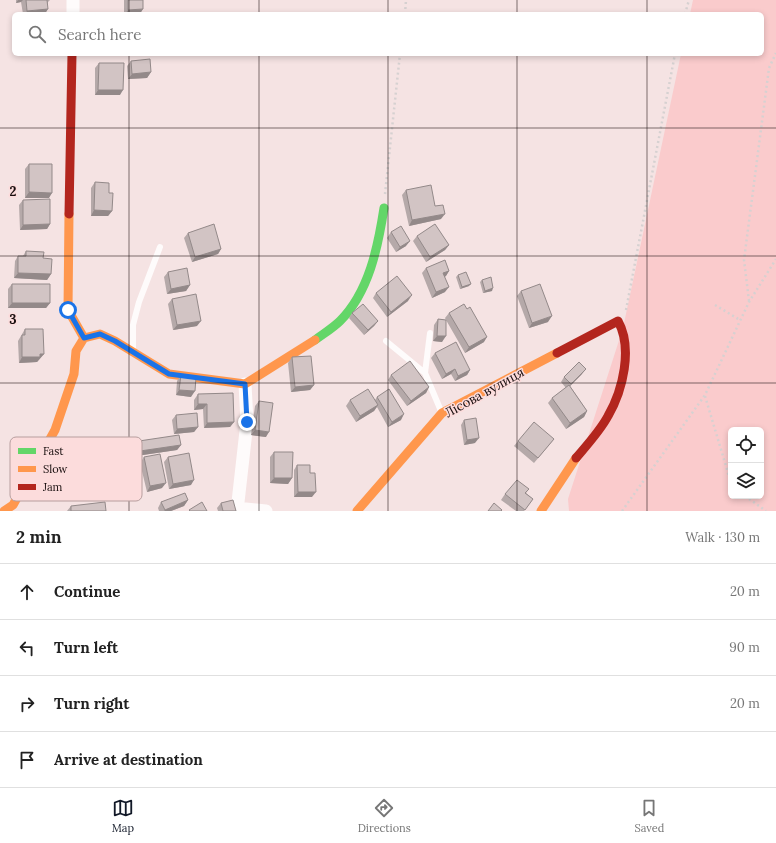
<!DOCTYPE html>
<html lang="en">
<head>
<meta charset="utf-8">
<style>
	body { margin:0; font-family:Lora,serif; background:#f6f6f6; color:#222 }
	.controls { position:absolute; right:12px; bottom:12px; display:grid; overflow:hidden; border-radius:6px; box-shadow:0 2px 6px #0003 }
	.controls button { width:36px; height:36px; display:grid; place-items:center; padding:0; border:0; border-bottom:1px solid #e0e0e0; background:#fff; color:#222; font:20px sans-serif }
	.stop { position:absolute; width:12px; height:12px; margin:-9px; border:3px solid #1a73e8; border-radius:50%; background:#fff }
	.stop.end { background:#1a73e8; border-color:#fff; box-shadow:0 1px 4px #0008 }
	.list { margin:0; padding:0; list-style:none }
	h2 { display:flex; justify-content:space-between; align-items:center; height:52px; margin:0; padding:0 16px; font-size:17px }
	h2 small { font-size:13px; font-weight:400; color:#767676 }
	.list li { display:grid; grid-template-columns:26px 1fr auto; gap:12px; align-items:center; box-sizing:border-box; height:56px; padding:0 16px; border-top:1px solid #e0e0e0 }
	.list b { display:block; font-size:15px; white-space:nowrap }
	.list em { font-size:13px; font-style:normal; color:#767676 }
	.icon { flex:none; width:22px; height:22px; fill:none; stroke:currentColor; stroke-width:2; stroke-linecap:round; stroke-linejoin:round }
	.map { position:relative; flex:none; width:776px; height:511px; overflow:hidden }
	.search { position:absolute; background:#fff; box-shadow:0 2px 6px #0003; left:12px; right:12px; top:12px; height:44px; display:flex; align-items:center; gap:10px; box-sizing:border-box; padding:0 14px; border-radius:6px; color:#767676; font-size:15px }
	.sheet { height:276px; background:#fff }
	nav { display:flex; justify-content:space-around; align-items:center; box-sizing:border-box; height:56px; border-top:1px solid #e0e0e0; background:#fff; font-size:11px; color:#767676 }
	nav a { display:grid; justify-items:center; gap:2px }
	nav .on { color:#111827 }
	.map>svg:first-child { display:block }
</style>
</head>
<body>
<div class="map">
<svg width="776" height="511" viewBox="0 0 776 511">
	<rect width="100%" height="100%" fill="#f5e3e3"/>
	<!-- green -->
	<path fill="#facbcc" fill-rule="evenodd" d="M 693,0 L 776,0 L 776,511 L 569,511 L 568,499 L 623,328 L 681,54 L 762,54 L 762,14 L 690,14 ZM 731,430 L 761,430 L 761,496 L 731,496 Z"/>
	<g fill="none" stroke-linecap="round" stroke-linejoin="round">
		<!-- path -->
		<path stroke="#d6d1d1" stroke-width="2.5" stroke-dasharray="2 3" stroke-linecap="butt" d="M 405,14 L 406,0
			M 685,14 L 689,0
			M 385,194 L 400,54
			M 749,301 L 744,260 L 769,68 L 776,53
			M 715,305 L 740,320
			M 626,310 L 675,54
			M 705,396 L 731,483
			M 745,496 L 766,511
			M 622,511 L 705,395 L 749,302 L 776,259"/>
		<!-- lane -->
		<path stroke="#fefbfb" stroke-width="6" d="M 386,341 L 425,373 L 441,411
			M 133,349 L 133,325 L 139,302 L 160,247
			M 425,373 L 430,333"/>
		<!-- street -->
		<path stroke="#fefbfb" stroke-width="13" d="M 73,14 L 73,0
			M 236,508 L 266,511
			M 237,511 L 247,422 L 245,384"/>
		<!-- fast -->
		<path stroke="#63d668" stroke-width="9" d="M 315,340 C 323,334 333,328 340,321 C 369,292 378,247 384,208"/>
		<!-- slow -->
		<path stroke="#ff974d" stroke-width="9" d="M 84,338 L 100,334 L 115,341 L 169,374 L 245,384 L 315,340
			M 4,511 L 13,505 L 55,430 L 74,374 L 76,351 L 84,338 L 68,310 L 69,214
			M 357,511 L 442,413 L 557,353
			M 541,511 L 576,458"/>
		<!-- jam -->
		<path stroke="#b3261e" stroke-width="9" d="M 69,214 L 72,54
			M 557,353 L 618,321 C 633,348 623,390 608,416 C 600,431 587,445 576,458"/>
	</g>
	<!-- wall -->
	<path fill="#b5a9a9" d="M 16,0 L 50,0 L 48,2 L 45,14 L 23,14 L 21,2 L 16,3 Z
		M 124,0 L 143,0 L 140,14 L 124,14 Z
		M 131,61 L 151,72 L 147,78 L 128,79 L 127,66 Z
		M 99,63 L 120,95 L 95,95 L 95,68 Z
		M 29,164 L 49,198 L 25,198 L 25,169 Z
		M 95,182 L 112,211 L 108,216 L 91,216 L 91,188 Z
		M 406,190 L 435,206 L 441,219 L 409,226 L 402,195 Z
		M 23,200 L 50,224 L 47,229 L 20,230 L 19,205 Z
		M 391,232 L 406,246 L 396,252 L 387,238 Z
		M 188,233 L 221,249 L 218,254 L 192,262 L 184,238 Z
		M 417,236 L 449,245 L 445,250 L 426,262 L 413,241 Z
		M 26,251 L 43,258 L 51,274 L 47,280 L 14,278 L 15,261 L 18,256 L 23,256 Z
		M 426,268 L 449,271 L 445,277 L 445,292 L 432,298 L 422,273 Z
		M 168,272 L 190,285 L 186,291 L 167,294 L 164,277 Z
		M 458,275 L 469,286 L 460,289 L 456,277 Z
		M 482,280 L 492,291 L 483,293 L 480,282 Z
		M 12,284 L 50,303 L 46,308 L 8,308 L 8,289 Z
		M 521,291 L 548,322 L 529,328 L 517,296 Z
		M 376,293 L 408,301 L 387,317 L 373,298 Z
		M 172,299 L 197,326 L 173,330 L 168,304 Z
		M 352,313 L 378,321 L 374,326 L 364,335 L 349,318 Z
		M 449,313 L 484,342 L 465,353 L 446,320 L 442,342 L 433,341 L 434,325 L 438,319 L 446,320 L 445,318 Z
		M 25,329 L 44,354 L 37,362 L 19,363 L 18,341 Z
		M 435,353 L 470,370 L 467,375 L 455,381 L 451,374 L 442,379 L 431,358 Z
		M 292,357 L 314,385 L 310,390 L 291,392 L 288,363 Z
		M 582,374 L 570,386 L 587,411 L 584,417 L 566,429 L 548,403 L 552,398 L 566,388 L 561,382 L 564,377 Z
		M 181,375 L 191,397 L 176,395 L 177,381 Z
		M 391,375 L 429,387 L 426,393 L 407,406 L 388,380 Z
		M 198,394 L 234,422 L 230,427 L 204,428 L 203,409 L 194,410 L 194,400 Z
		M 377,397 L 401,420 L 388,427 L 377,407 L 374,411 L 356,422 L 346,406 L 350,400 L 375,400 Z
		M 259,401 L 266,437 L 251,435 L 255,406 Z
		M 176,415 L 198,427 L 194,432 L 174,434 L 172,420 Z
		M 464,420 L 475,443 L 464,445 L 461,425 Z
		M 554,439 L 550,444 L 534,463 L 514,446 L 518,441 Z
		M 139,441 L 181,445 L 177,450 L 136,456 L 135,446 Z
		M 274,452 L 292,478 L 288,484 L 270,483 L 270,457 Z
		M 144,457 L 162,488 L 147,492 L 140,463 Z
		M 168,457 L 191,485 L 169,489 L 164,462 Z
		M 54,462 L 92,479 L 88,485 L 51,486 L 50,467 Z
		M 297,465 L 310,473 L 312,497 L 294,497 L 294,470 Z
		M 529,489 L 526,493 L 533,499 L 524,511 L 516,511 L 501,500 L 505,494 Z
		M 188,500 L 184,506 L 171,511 L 159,511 L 158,508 L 161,502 Z
		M 221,503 L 236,511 L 218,511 L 217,508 Z
		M 71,506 L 106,511 L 67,511 Z"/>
	<!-- shaded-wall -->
	<path fill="#938989" d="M 18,0 L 23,0 L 21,2 L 16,3 Z
		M 48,9 L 45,14 L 25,14 L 27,11 Z
		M 143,9 L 140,14 L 125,14 L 128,10 Z
		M 151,72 L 147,78 L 128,79 L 132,74 Z
		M 98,90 L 123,90 L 120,95 L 95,95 Z
		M 29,192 L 52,193 L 49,198 L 25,198 Z
		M 94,210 L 112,211 L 108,216 L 91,216 Z
		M 445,214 L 441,219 L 409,226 L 412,220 Z
		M 50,224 L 47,229 L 20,230 L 23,225 Z
		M 410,241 L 406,246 L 396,252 L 400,247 Z
		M 449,245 L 445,250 L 426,262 L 430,257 Z
		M 221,249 L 218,254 L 192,262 L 195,257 Z
		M 449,271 L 446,276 L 440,279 L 443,273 Z
		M 18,273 L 51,274 L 47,280 L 14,278 Z
		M 471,284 L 469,286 L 460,289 L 462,287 Z
		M 190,285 L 186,291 L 167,294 L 171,289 Z
		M 449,287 L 445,292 L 432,298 L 436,292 Z
		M 493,288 L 492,291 L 483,293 L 485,291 Z
		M 412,295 L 408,301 L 387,317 L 391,312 Z
		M 12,303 L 50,303 L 46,308 L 8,308 Z
		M 552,316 L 548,322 L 529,328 L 532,323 Z
		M 201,321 L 197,326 L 173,330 L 177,325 Z
		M 378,321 L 374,326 L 364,335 L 368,330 Z
		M 437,336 L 446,336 L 442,342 L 433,341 Z
		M 487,337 L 484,342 L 465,353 L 469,347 Z
		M 40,354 L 44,354 L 37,362 L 19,363 L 22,357 Z
		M 455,369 L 451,374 L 442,379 L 446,374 Z
		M 586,369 L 582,374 L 567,389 L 571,384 Z
		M 470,370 L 467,375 L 455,381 L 458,376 Z
		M 314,385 L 310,390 L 291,392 L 295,387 Z
		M 429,387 L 426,393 L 407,406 L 411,401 Z
		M 179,390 L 195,391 L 191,397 L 176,395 Z
		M 198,404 L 207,404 L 203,409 L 194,410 Z
		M 378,405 L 374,411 L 356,422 L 360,416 Z
		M 587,411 L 584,417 L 566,429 L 570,423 Z
		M 404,414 L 401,420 L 388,427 L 392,422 Z
		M 234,422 L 230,427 L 204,428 L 207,423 Z
		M 198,427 L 194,432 L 174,434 L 177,429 Z
		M 255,430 L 269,432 L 266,437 L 251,435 Z
		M 479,438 L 475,443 L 464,445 L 467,440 Z
		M 181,445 L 177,450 L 136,456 L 140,451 Z
		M 274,478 L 292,478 L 288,484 L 270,483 Z
		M 92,479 L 88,485 L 51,486 L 54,481 Z
		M 194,480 L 191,485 L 169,489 L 173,484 Z
		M 166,483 L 162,488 L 147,492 L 150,486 Z
		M 298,492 L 316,492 L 312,497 L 294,497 Z
		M 188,500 L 184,506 L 171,511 L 164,511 L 165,510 Z"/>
	<!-- building -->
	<path fill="#d2c4c4" stroke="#938989" d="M 26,0 L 47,0 L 48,9 L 27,11 Z
		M 128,0 L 143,0 L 143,9 L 128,10 Z
		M 150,59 L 151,72 L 132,74 L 131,61 Z
		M 99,63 L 124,63 L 123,90 L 98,90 Z
		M 29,164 L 52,164 L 52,193 L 29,192 Z
		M 95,182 L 109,183 L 109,193 L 113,193 L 112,211 L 94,210 Z
		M 431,185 L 435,206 L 443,205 L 445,214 L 412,220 L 406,190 Z
		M 50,199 L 50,224 L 23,225 L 23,200 Z
		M 214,224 L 221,249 L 195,257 L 188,233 Z
		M 435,224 L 449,245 L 430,257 L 417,236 Z
		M 401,226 L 410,241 L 400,247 L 391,232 Z
		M 26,251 L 44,252 L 43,258 L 52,259 L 51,274 L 18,273 L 18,256 L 26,256 Z
		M 445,260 L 449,271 L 443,273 L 449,287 L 436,292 L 426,268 Z
		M 187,268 L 190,285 L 171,289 L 168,272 Z
		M 466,272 L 471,284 L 462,287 L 458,275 Z
		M 397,276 L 412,295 L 391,312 L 376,293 Z
		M 491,277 L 493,288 L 485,291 L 482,280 Z
		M 12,284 L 50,284 L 50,303 L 12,303 Z
		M 540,284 L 552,316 L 532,323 L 521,291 Z
		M 196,294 L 201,321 L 177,325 L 172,299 Z
		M 363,304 L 378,321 L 368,330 L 352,313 Z
		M 464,304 L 467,309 L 470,307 L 487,337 L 469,347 L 449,313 Z
		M 438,319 L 446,320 L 446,336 L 437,336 Z
		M 25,329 L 43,329 L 44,354 L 40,354 L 40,357 L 22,357 L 22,335 L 25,335 Z
		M 456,342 L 470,370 L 458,376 L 455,369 L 446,374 L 435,353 Z
		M 311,356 L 314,385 L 295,387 L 292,357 Z
		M 410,361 L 429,387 L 411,401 L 391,375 Z
		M 579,362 L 586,369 L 571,384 L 564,377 Z
		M 181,375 L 196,377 L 195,391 L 179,390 Z
		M 569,385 L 587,411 L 570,423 L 552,398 Z
		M 368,389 L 378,405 L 360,416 L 350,400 Z
		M 389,389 L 404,414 L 392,422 L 377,397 Z
		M 233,393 L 234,422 L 207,423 L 207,404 L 198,404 L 198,394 Z
		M 259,401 L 273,403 L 269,432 L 255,430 Z
		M 197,413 L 198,427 L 177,429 L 176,415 Z
		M 476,418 L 479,438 L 467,440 L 464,420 Z
		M 534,422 L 554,439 L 538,458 L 518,441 Z
		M 179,435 L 181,445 L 140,451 L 139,441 Z
		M 274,452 L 293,452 L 292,478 L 274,478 Z
		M 189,453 L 194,480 L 173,484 L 168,457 Z
		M 160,454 L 166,483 L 150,486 L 144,457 Z
		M 297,465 L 310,465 L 310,473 L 315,473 L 316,492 L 298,492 Z
		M 517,480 L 529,489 L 525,493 L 533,499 L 525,510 L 505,494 Z
		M 185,493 L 188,500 L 165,510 L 161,502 Z
		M 233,500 L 236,511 L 223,511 L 221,503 Z
		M 105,502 L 106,511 L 71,511 L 71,506 Z
		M 202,502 L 207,511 L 190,511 L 189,510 Z
		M 494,503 L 502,510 L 501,511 L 488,511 Z"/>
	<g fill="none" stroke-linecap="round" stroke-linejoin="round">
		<!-- route -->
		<path stroke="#1a73e8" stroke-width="5" d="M 68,310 L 84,338 L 100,334 L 115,341 L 169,374 L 245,384 L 247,422"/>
	</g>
	<!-- grid -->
	<path fill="none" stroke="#170d0d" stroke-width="1" stroke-opacity="0.55" d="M 129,0 L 129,14M 259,0 L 259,14M 388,0 L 388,14M 517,0 L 517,14M 647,0 L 647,14M 129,54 L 129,511M 259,54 L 259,511M 388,54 L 388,511M 517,54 L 517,511M 647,54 L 647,511M 0,128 L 776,128M 0,256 L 776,256M 0,383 L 776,383"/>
	<g text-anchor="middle" stroke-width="3" stroke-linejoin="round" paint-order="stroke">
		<!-- street labels -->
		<g font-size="13" fill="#170d0d" stroke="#fcdcdc">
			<text transform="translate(484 392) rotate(-29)" y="5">Лісова вулиця</text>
		</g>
	</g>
	<!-- legend -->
	<rect x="10" y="437" width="132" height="64" rx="6" fill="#fcdcdc" stroke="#b79e9e" stroke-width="1"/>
	<rect x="18" y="448" width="18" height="6" fill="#63d668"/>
	<rect x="18" y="466" width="18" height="6" fill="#ff974d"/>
	<rect x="18" y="484" width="18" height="6" fill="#b3261e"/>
	<g font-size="11" fill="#170d0d">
		<text x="43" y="455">Fast</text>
		<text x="43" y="473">Slow</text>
		<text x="43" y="491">Jam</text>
	</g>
	<g font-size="13" text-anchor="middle" font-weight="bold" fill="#170d0d" stroke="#fcdcdc" stroke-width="3" stroke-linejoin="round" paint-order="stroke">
		<text x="13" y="196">2</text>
		<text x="13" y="324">3</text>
	</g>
</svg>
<div class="controls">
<button><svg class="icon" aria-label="locate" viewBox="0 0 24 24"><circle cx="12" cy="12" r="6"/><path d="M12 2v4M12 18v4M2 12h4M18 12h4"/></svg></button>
<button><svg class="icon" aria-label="layers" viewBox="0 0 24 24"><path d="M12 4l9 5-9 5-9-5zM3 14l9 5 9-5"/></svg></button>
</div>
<div class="stop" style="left:68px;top:310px"></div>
<div class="stop end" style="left:247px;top:422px"></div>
<div class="search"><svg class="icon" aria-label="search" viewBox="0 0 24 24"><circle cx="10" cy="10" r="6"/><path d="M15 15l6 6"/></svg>Search here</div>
</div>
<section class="sheet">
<h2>2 min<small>Walk · 130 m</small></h2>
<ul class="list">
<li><svg class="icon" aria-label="ahead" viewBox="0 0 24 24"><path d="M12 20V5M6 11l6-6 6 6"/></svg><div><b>Continue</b></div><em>20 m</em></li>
<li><svg class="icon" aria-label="left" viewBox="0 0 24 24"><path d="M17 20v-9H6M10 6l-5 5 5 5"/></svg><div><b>Turn left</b></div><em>90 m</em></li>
<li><svg class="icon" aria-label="right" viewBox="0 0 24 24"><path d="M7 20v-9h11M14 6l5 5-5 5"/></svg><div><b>Turn right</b></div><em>20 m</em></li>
<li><svg class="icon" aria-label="arrive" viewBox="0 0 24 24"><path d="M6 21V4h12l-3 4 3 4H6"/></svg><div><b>Arrive at destination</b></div></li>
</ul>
</section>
<nav>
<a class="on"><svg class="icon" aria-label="map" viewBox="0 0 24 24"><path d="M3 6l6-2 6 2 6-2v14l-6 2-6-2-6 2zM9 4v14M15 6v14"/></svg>Map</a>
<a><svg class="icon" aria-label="directions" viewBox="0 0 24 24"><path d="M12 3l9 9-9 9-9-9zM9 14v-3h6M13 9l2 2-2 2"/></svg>Directions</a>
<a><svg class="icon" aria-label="saved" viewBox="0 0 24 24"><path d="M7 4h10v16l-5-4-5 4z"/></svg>Saved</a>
</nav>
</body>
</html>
